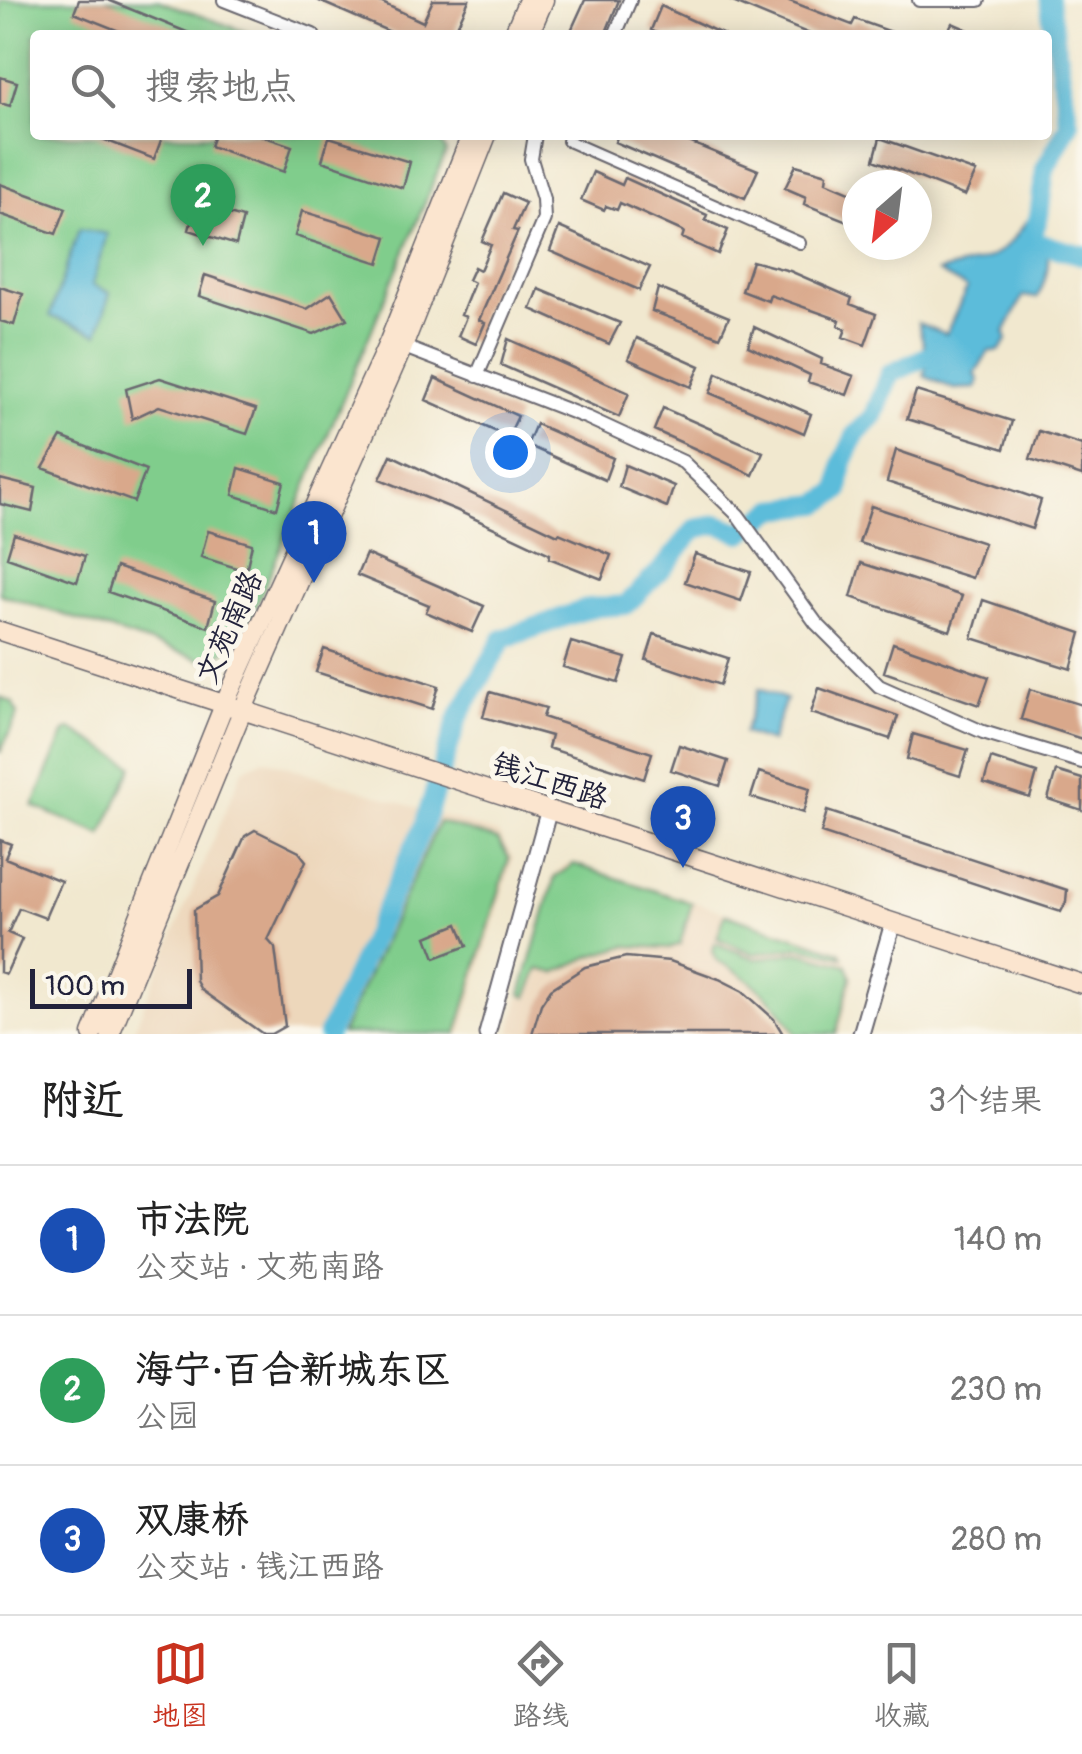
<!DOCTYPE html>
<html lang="zh">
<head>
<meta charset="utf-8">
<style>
	body { margin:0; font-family:Pangolin,"LXGW WenKai TC",sans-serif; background:#f6f6f6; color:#222 }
	.compass { position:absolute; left:842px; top:170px; width:90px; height:90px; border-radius:50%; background:#fff; box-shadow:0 5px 25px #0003; rotate:208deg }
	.scale { position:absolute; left:30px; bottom:25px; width:162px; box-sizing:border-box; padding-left:10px; border:5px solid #22223b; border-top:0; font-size:28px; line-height:35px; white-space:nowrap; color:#22223b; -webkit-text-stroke:8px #fbf7ec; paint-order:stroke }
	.you { position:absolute; left:510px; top:452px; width:35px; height:35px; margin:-25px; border:8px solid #fff; border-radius:50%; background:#1a73e8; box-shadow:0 0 0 15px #1a73e833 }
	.badge { display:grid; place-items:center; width:65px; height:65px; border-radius:50%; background:#c8321e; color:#fff; font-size:32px; font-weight:700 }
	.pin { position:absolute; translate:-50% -82px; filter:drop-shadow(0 2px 5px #0008) }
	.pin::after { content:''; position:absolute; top:52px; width:35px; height:30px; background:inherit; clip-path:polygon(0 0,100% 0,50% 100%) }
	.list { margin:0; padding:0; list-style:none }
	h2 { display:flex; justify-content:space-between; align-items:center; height:130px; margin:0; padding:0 40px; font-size:42px }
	h2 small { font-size:32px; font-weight:400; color:#767676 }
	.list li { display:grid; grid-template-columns:65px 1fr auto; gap:30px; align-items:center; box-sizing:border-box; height:150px; padding:0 40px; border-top:2px solid #e0e0e0 }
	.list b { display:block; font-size:38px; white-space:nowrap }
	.list p { margin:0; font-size:32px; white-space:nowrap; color:#767676 }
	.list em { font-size:32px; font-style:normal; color:#767676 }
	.icon { flex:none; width:55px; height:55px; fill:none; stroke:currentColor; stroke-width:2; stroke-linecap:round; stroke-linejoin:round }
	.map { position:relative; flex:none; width:1082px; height:1034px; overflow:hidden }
	.search { position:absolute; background:#fff; box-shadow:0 5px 25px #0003; left:30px; right:30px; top:30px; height:110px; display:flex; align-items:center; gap:25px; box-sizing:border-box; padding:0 35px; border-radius:10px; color:#767676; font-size:38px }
	.sheet { height:580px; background:#fff }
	nav { display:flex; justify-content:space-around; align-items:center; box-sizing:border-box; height:140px; border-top:2px solid #e0e0e0; background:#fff; font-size:28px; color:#767676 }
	nav a { display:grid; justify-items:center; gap:5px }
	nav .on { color:#c8321e }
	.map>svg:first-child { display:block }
</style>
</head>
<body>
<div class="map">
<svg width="1082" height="1034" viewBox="0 0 1082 1034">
	<rect width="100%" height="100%" fill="#fbf7ec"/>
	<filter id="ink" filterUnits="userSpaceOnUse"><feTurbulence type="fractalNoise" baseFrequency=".01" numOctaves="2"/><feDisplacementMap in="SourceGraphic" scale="20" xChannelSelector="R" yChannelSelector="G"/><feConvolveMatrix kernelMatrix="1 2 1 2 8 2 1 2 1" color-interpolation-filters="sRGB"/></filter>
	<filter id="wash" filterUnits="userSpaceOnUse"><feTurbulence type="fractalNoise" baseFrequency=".0048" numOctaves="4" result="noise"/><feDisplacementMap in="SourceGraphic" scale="40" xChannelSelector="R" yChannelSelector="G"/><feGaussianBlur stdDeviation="2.25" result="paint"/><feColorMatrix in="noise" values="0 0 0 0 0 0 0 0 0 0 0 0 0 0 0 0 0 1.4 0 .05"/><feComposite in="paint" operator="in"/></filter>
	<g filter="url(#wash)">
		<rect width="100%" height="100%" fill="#f1e8cf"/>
		<!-- built -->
		<path fill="#edd7bb" d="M 264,759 L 498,834 L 513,858 L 461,1034 L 132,1034 L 243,769 Z
			M 575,863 L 842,950 L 854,978 L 839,1034 L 510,1034 L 553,876 L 565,865 Z"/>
		<!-- green -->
		<path fill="#80cd8c" stroke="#517864" stroke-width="2.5" d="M 0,0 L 157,0 L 254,35 L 35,35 L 35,135 L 437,135 L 446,152 L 243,638 L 209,662 L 0,594 Z
			M 0,697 L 13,703 L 18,714 L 0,753 Z
			M 71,729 L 133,766 L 102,835 L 33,806 L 65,732 Z
			M 439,822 L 498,840 L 509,858 L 457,1034 L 341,1034 Z
			M 574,864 L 692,903 L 680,944 L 670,948 L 626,946 L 591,956 L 555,973 L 539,969 L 527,997 L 521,994 L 555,877 Z
			M 725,914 L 840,952 L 843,957 L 800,947 L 754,954 L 717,938 Z
			M 715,943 L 756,959 L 798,952 L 847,965 L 851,977 L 836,1034 L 796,1034 C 777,1001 751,977 716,960 L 713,950 Z"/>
		<!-- water -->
		<path fill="#5bbcda" stroke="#3e6f8a" stroke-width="2.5" d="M 1026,222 C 1055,242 1052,269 1037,298 L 1023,296 L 1005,332 L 1007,340 L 999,351 L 989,351 L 975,374 L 979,380 L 976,388 L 954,389 L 924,376 L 928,361 L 918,323 L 946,334 L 967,288 L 938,272 C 983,259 997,265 1026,222 Z
			M 79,229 L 107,234 L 92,285 L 110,293 L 98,334 L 50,316 Z
			M 759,689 L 786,699 L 771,742 L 744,733 Z"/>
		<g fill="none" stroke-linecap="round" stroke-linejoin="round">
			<!-- river -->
			<path stroke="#5bbcda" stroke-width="20" d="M 1030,241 L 1082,255
				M 1027,253 L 1039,216 L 1045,169 L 1069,124 L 1049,0
				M 328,1034 L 424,825 L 458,718 L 503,639 L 589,608 L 626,605 L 664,567 L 695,529 L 717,524 L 742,533 L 775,509 L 819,504 L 839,491 L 843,462 L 856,434 L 874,416 L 890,374 L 930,355 L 955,352"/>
		</g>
		<g id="blocks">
			<!-- building -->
			<path fill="#d9a88b" d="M 79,0 L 108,0 L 194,35 L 129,35 L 74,13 Z
				M 317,0 L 376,0 L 423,22 L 433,0 L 469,0 L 453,35 L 397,35 Z
				M 585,0 L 619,0 L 605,35 L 569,35 Z
				M 728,0 L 787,0 L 852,25 L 855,19 L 900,35 L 812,35 Z
				M 661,6 L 724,35 L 661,35 L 651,30 Z
				M 952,23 L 980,35 L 946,35 Z
				M 0,77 L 17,82 L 10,106 L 0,103 Z
				M 92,135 L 163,135 L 154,159 Z
				M 214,135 L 259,135 L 292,146 L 284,172 L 210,146 Z
				M 618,135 L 672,135 L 758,170 L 745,198 L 615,142 Z
				M 329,137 L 410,162 L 403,188 L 322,161 Z
				M 880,138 L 976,172 L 965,196 L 874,160 Z
				M 796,165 L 827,174 L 826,182 L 857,195 L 857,225 L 804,204 L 806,197 L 785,188 Z
				M 593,172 L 622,185 L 625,178 L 707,215 L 705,220 L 728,230 L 718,254 L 682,238 L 684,232 L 620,203 L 617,210 L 606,206 L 604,210 L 581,200 Z
				M 0,184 L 66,208 L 56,234 L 0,214 Z
				M 503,193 L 525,203 L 513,230 L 518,231 L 479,320 L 485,323 L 476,344 L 458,336 L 466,317 L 461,315 L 474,283 L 468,280 L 474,267 L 480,270 L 491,245 L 482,241 Z
				M 196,204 L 243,218 L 236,245 L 189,230 Z
				M 302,211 L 387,237 L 379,263 L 295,236 Z
				M 559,227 L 650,267 L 639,290 L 550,251 Z
				M 752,261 L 790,271 L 852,298 L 850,304 L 876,314 L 865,345 L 843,337 L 846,329 L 838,326 L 840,320 L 770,295 L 768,301 L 742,291 Z
				M 205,275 L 307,309 L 331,293 L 347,319 L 314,334 L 199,296 Z
				M 0,287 L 23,294 L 14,325 L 0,321 Z
				M 658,288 L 729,317 L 720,337 L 652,311 Z
				M 539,289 L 620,323 L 609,344 L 531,309 Z
				M 754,327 L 822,359 L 821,364 L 854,376 L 847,395 L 808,382 L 810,375 L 748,346 Z
				M 637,338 L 700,366 L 691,387 L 628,359 Z
				M 508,339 L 629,393 L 619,417 L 501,365 Z
				M 717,373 L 811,414 L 804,433 L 710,393 Z
				M 160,378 L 256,409 L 247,434 L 159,406 L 132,419 L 126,389 Z
				M 435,378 L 518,416 L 508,437 L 426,400 Z
				M 916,391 L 1012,421 L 1004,449 L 907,419 Z
				M 663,408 L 763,452 L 753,475 L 654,430 Z
				M 536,424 L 613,458 L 605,480 L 527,445 Z
				M 1039,431 L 1082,445 L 1082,476 L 1030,459 Z
				M 61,437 L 146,470 L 134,502 L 43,468 Z
				M 896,450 L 1041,500 L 1032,529 L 887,482 Z
				M 391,455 L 558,535 L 559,533 L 611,555 L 602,579 L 549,558 L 550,554 L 456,510 L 380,479 Z
				M 625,465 L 674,486 L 667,507 L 619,487 Z
				M 239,468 L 284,482 L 277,509 L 233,495 Z
				M 0,479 L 36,488 L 32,512 L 0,504 Z
				M 871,506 L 984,543 L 972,578 L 859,543 Z
				M 208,531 L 252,544 L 246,571 L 201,557 Z
				M 14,534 L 85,556 L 77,582 L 7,557 Z
				M 366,554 L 484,606 L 472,632 L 426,612 L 429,605 L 357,575 Z
				M 695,554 L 751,572 L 741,601 L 685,582 Z
				M 861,563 L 962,596 L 950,631 L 851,597 Z
				M 116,567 L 215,601 L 208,627 L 108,592 Z
				M 983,600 L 1081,633 L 1071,669 L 972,638 Z
				M 654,634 L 728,658 L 720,685 L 646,660 Z
				M 571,642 L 626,658 L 618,683 L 563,667 Z
				M 893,643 L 989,677 L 979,705 L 884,672 Z
				M 324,649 L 439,686 L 432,709 L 316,672 Z
				M 819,688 L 898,716 L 890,739 L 811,713 Z
				M 1030,689 L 1082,705 L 1082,739 L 1021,719 Z
				M 490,692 L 546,708 L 543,717 L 652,753 L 644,779 L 548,748 L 551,736 L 483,717 Z
				M 913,734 L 968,750 L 960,776 L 907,759 Z
				M 679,745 L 728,761 L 720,786 L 671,770 Z
				M 991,758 L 1037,773 L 1030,798 L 984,783 Z
				M 1056,771 L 1082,779 L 1082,810 L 1048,799 Z
				M 759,772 L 810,788 L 803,813 L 751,797 Z
				M 827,811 L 1067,890 L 1066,902 L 1061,912 L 821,833 Z
				M 255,830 L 299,852 L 306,861 L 268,940 L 275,948 L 285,1026 L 271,1034 L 263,1034 L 201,990 L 196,981 L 194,910 L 218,896 L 245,836 Z
				M 0,840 L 11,844 L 5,858 L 61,881 L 45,918 L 19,908 L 8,933 L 22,939 L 6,974 L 0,972 Z
				M 458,924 L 467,946 L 435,958 L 427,937 Z
				M 626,957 L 670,961 L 719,979 L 743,991 L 774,1019 L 783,1034 L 532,1034 L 541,1004 L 551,989 L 585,967 Z"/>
		</g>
	</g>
	<g filter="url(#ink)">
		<use href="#blocks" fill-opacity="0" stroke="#6a676f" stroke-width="2.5"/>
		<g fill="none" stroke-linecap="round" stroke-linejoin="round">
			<!-- pedestrian casing -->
			<g stroke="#6a676f" stroke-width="14">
				<path id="pedestrian" d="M 568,141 L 800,243"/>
			</g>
			<!-- minor casing -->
			<g stroke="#6a676f" stroke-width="16">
				<path id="minor" d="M 224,0 L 313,35
					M 919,0 L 979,0
					M 615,35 L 630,0
					M 399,345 L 588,418 L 683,462 L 738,515 L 816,623 L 879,686 L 983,732 L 1082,762
					M 477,376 L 544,219 L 543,199 L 531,159 L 535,135"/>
			</g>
			<!-- tertiary casing -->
			<g stroke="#6a676f" stroke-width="19">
				<path id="tertiary" d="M 487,1034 L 549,809
					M 861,1034 L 893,923"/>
			</g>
			<!-- secondary casing -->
			<g stroke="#6a676f" stroke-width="21">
				<path id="secondary" d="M 513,35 L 528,0
					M 529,35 L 544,0
					M 0,631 L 1082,984
					M 92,1034 L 224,705 L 389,341 L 471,135
					M 110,1034 L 243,709 L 403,347 L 487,135"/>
			</g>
			<!-- pedestrian -->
			<use href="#pedestrian" stroke="#fff" stroke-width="10"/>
			<!-- minor -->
			<use href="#minor" stroke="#fff" stroke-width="12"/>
			<!-- tertiary -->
			<use href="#tertiary" stroke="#fff" stroke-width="15"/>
			<!-- secondary -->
			<use href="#secondary" stroke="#fbe5cf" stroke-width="18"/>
		</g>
	</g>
	<g text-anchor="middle" stroke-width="10" stroke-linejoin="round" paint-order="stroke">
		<!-- street labels -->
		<g font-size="30" fill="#22223b" stroke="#fbf7ec">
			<text transform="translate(229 627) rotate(-66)" y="10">文苑南路</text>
			<text transform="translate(550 781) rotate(18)" y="10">钱江西路</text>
		</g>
	</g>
</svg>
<svg class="compass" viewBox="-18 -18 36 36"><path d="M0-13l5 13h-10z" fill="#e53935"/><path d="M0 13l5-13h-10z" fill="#767676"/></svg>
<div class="scale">100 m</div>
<div class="you"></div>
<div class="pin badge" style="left:314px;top:583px;background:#1a4fb4">1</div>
<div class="pin badge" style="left:203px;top:246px;background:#2e9e5b">2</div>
<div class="pin badge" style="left:683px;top:868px;background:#1a4fb4">3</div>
<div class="search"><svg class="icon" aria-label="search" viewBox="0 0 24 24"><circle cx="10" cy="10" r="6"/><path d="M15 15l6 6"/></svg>搜索地点</div>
</div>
<section class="sheet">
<h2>附近<small>3个结果</small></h2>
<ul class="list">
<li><span class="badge" style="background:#1a4fb4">1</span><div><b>市法院</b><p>公交站 · 文苑南路</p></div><em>140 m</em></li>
<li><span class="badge" style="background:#2e9e5b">2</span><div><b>海宁·百合新城东区</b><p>公园</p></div><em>230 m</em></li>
<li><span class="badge" style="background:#1a4fb4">3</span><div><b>双康桥</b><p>公交站 · 钱江西路</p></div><em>280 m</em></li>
</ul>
</section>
<nav>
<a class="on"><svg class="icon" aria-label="map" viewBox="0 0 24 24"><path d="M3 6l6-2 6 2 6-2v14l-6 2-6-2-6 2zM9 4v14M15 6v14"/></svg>地图</a>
<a><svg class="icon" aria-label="directions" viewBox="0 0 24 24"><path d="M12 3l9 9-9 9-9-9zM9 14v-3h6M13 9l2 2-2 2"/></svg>路线</a>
<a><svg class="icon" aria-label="saved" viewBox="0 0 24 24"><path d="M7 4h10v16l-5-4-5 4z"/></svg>收藏</a>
</nav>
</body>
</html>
